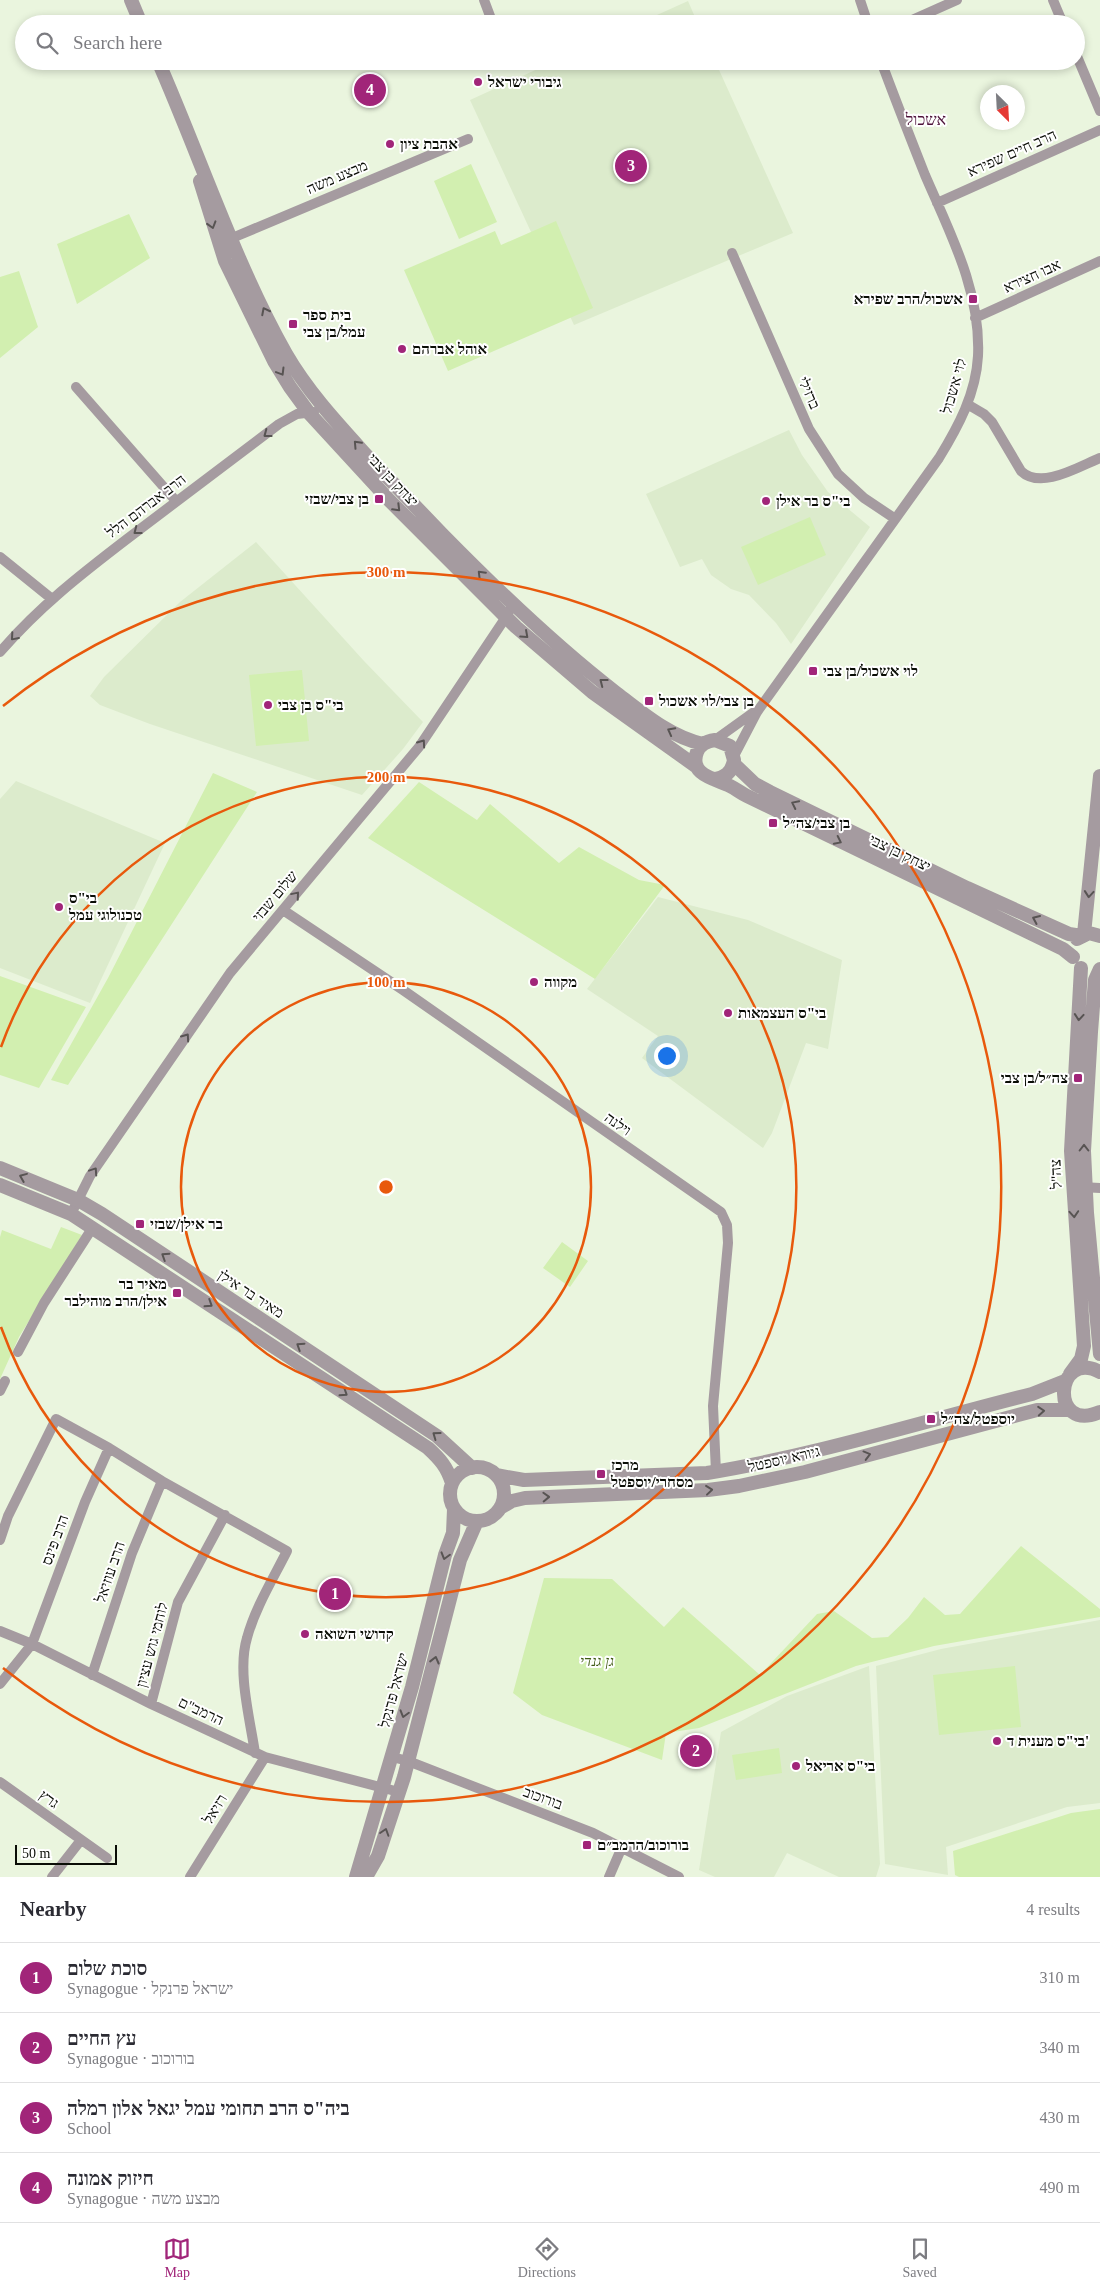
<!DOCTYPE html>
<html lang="en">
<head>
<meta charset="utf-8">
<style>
	body { margin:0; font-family:"Times New Roman",Heebo,serif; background:#f7f7f7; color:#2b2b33 }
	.compass { position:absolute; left:980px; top:85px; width:45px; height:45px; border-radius:50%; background:#fff; box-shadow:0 2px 8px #0003; rotate:156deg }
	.scale { position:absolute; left:15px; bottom:12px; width:102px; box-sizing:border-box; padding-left:5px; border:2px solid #0a0d06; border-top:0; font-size:14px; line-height:18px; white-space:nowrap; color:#0a0d06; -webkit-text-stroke:4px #fff; paint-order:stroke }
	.you { position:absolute; left:666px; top:1055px; width:18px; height:18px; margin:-12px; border:4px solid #fff; border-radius:50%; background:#1a73e8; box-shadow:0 0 0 8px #1a73e833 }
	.badge { display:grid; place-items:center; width:32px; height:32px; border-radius:50%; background:#a12579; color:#fff; font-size:16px; font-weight:700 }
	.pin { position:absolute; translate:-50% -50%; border:2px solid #fff; box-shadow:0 1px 5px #0006 }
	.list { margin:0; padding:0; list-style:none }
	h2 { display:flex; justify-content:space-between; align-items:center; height:65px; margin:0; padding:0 20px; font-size:21px }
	h2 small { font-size:16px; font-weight:400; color:#7c7c81 }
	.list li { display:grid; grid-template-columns:32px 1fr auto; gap:15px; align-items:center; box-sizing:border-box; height:70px; padding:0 20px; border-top:1px solid #e1e1e2 }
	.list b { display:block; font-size:19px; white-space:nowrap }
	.list p { margin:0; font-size:16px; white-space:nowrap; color:#7c7c81 }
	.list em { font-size:16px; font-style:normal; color:#7c7c81 }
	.icon { flex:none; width:28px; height:28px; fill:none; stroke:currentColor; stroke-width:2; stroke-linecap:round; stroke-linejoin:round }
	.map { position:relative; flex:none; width:1100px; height:1877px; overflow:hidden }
	.search { position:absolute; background:#fff; box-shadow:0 2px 8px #0003; left:15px; right:15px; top:15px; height:55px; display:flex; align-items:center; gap:12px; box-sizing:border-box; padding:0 18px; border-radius:28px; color:#7c7c81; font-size:19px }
	.sheet { height:345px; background:#fff }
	nav { display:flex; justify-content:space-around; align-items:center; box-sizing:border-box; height:70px; border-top:1px solid #e1e1e2; background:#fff; font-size:14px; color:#7c7c81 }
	nav a { display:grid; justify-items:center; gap:2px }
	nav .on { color:#a12579 }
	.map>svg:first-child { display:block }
</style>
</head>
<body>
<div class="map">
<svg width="1100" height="1877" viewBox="0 0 1100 1877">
	<rect width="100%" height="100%" fill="#eaf5de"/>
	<!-- built -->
	<path fill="#dcebcc" d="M 688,1 L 698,24 L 637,24 Z
		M 555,61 L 715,61 L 793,233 L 574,325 L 470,100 Z
		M 789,430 L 802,455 L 828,492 L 870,527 L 791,644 L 776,623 L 749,595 L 731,589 L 711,575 L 702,559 L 680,567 L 646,494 Z
		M 256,542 L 364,661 L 423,722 L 403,749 L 362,795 L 150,724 L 100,705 L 90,696 L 104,677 L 180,602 Z
		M 16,781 L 165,843 L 90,1003 L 0,968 L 0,799 Z
		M 658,897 L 748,920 L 842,960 L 828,1049 L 806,1043 L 772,1133 L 763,1148 L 642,1058 L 658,1036 L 587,989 Z
		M 1100,1620 L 1100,1803 L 1067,1807 L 946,1847 L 948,1875 L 885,1864 L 876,1666 L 941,1649 Z
		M 869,1666 L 880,1864 L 876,1877 L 839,1877 L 787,1853 L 774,1877 L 715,1877 L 699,1870 L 721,1732 L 787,1696 Z"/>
	<!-- green -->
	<path fill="#d2efb0" d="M 471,164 L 497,222 L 459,239 L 434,181 Z
		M 129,214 L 150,258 L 77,304 L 57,244 Z
		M 556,221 L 593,308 L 448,371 L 404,270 L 495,231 L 501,245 Z
		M 19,271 L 38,327 L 0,358 L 0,277 Z
		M 810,517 L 826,555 L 758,585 L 741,547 Z
		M 302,670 L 309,741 L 256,746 L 249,675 Z
		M 213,773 L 257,792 L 68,1085 L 51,1080 L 108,978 Z
		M 419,782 L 477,820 L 490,804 L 559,863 L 579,847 L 639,880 L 665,885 L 595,979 L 368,838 Z
		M 0,976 L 86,1007 L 39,1088 L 0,1075 Z
		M 61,1227 L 82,1235 L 19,1337 L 0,1379 L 0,1237 L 2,1230 L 51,1249 Z
		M 562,1242 L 588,1261 L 570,1287 L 543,1268 Z
		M 1021,1546 L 1100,1609 L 1100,1617 L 934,1646 L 856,1666 L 699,1728 L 666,1733 L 662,1760 L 542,1715 L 513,1693 L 544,1578 L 612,1579 L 664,1627 L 683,1607 L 760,1675 L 817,1614 L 834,1611 L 872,1638 L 888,1637 L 908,1618 L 924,1597 L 945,1615 L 960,1614 Z
		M 1015,1666 L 1021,1727 L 939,1735 L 933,1675 Z
		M 779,1748 L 782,1773 L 736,1780 L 732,1755 Z
		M 1100,1809 L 1100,1877 L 959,1877 L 955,1875 L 953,1851 L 1071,1813 Z"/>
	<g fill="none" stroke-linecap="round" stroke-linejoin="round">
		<!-- minor -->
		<path stroke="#a59ba0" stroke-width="10" d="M 484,0 L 493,24
			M 860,0 L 868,24
			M 1053,0 L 1063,24
			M 903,24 L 957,0
			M 1076,54 L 1100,111
			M 937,203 L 1100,130
			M 225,241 L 468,139
			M 732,253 L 809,429 L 838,474 L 864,498 L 894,518
			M 975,318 L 1100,261
			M 76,387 L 176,501
			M 967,404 L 984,414 L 992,422 L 1021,471 C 1041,490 1078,467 1100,458
			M 0,557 L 52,599
			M 0,652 C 39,607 80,575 127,539 C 178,500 229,462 279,424 L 297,414 L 314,412
			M 715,740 L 754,712
			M 734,756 L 757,712 L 939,458 C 958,427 976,394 978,356 C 981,291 950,233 925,175 C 910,137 895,99 881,61
			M 283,910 L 403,990 L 721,1212 L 727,1225 L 728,1243 L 713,1406 L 716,1472
			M 1081,1187 L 1100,1188
			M 71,1214 L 90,1176 L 230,973 L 419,747 L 506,617 L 513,604
			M 18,1352 L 44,1303 L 93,1227
			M 0,1391 L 5,1381
			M 0,1540 L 8,1516 L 56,1419 L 109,1448 L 162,1481 L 287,1551 C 273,1579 255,1608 247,1638 C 237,1671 250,1719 255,1753
			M 0,1631 L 32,1644 L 151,1704 L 265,1757 L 399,1792
			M 92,1675 L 132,1553 L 162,1481
			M 0,1684 L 32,1644 L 85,1502 L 109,1448
			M 151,1704 L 178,1602 L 225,1515
			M 392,1757 L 408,1761 L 593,1833 L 679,1877
			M 0,1782 L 107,1858
			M 52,1877 L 81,1840
			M 190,1877 L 265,1757
			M 609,1877 L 622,1847"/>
		<!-- tertiary -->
		<path stroke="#a59ba0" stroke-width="14" d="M 131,0 L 141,24
			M 158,61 C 201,159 234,261 286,354 C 308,392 338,424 367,456 C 392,482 417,508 442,534 C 497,590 553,644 615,692 C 641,712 670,737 703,744
			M 200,181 L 225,261 L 274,361 L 290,387 L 309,413 L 389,500 L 516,627 L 592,692 L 697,767
			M 734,764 L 755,784 L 770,792 L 967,888 L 1069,934 L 1082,936
			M 713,779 C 725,778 732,772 734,760 L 730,746 L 715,740 C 707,741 700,744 697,752 C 688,775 716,779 730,786 C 736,789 741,793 747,796 L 1063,949 L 1073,957
			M 1084,934 L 1100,776
			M 1077,939 L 1089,933 L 1100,936
			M 1100,969 L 1095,980 L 1091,1032 L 1084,1151 L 1087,1213 L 1100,1354
			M 0,1168 L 78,1200 L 102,1214 L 437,1436 L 472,1468
			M 0,1185 L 71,1214 L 428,1448 C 440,1459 447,1467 452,1483
			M 1100,1372 C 1055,1348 1049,1434 1100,1412
			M 1070,1374 L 1081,1359 L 1084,1346 L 1071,1151 L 1081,968
			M450 1494a27 27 0 1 1 54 0a27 27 0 1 1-54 0Z
			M 496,1475 L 524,1480 L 707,1473 C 817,1455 924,1421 1032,1394 L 1065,1381
			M 500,1508 L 512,1501 L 525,1498 L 708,1490 L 739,1486 L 805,1472 L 1037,1410 L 1070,1410
			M 356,1877 L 412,1687 L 445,1555 L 453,1533 L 454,1509
			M 366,1877 L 378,1856 L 404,1777 L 460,1560 L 477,1521"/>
	</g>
	<!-- one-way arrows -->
	<defs><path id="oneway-chevron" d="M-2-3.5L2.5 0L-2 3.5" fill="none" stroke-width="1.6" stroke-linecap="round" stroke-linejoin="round" transform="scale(1.25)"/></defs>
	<g stroke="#585453">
		<use href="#oneway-chevron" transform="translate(212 225) rotate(73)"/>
		<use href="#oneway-chevron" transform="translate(265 311) rotate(-117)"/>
		<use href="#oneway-chevron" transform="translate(281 372) rotate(59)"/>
		<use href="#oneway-chevron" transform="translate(267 434) rotate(143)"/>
		<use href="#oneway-chevron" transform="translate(357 444) rotate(-133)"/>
		<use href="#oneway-chevron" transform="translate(397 508) rotate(45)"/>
		<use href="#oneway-chevron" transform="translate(137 531) rotate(142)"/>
		<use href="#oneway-chevron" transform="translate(481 574) rotate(-135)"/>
		<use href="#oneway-chevron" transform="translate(525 635) rotate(42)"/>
		<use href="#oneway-chevron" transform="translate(14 637) rotate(131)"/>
		<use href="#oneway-chevron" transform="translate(603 682) rotate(-142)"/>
		<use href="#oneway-chevron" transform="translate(671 731) rotate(-152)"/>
		<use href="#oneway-chevron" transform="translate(422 743) rotate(-55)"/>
		<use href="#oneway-chevron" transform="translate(795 804) rotate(-154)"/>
		<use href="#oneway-chevron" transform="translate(838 841) rotate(26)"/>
		<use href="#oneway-chevron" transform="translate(1089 894) rotate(95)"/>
		<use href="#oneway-chevron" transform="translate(296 895) rotate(-50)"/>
		<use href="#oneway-chevron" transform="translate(1036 919) rotate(-156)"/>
		<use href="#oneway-chevron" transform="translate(1079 1017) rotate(95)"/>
		<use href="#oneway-chevron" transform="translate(186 1037) rotate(-55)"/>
		<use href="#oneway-chevron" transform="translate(1084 1148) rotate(-90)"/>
		<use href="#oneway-chevron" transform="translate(94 1171) rotate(-56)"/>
		<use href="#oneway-chevron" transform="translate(23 1177) rotate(-158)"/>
		<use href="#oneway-chevron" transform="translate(1074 1214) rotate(86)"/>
		<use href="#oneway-chevron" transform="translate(165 1256) rotate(-147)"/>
		<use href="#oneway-chevron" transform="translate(209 1304) rotate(33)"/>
		<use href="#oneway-chevron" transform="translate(300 1346) rotate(-147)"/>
		<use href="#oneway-chevron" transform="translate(344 1393) rotate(33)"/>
		<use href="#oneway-chevron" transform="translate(1041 1411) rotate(-4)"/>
		<use href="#oneway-chevron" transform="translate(436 1435) rotate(-144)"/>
		<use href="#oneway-chevron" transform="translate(867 1455) rotate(-15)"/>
		<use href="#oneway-chevron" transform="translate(709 1490) rotate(-6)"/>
		<use href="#oneway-chevron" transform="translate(546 1497) rotate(-2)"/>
		<use href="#oneway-chevron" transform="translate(445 1556) rotate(106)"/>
		<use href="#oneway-chevron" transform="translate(435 1660) rotate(-76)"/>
		<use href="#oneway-chevron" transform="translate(404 1714) rotate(106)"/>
		<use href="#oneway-chevron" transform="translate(385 1832) rotate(-72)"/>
	</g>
	<!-- distance rings -->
	<g fill="none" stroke="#e8590c" stroke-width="2.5">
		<circle cx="386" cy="1187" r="205"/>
		<path d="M1 1047A410 410 0 1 1 1 1327"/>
		<path d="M3 706A615 615 0 1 1 3 1668"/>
	</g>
	<!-- markers -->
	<g fill="#a12579" stroke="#fff" stroke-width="2">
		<circle cx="478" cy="82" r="5"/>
		<circle cx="390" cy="144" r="5"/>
		<rect x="968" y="294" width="10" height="10" rx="2.5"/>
		<rect x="288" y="319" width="10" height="10" rx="2.5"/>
		<circle cx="402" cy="349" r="5"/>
		<rect x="374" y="494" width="10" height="10" rx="2.5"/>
		<circle cx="766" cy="501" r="5"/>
		<rect x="808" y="666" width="10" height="10" rx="2.5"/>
		<rect x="644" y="696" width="10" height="10" rx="2.5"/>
		<circle cx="268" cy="705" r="5"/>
		<rect x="768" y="818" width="10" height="10" rx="2.5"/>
		<circle cx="59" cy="907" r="5"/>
		<circle cx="534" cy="982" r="5"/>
		<circle cx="728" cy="1013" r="5"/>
		<rect x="1073" y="1073" width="10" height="10" rx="2.5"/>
		<rect x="135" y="1219" width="10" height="10" rx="2.5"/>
		<rect x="172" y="1288" width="10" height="10" rx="2.5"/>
		<rect x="926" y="1414" width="10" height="10" rx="2.5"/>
		<rect x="596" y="1469" width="10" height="10" rx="2.5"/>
		<circle cx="305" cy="1634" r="5"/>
		<circle cx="997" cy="1741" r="5"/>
		<circle cx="796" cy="1766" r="5"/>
		<rect x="582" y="1840" width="10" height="10" rx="2.5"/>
	</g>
	<g text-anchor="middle" stroke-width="4" stroke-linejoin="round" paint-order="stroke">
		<!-- poi labels -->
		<g font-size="15" font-weight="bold" fill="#0a0d06" stroke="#fff" text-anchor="start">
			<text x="488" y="87">גיבורי ישראל</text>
			<text x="400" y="149">אהבת ציון</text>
			<text x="963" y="304" text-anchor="end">אשכול/הרב שפירא</text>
			<text x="303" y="320">בית ספר<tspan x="303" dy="17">עמל/בן צבי</tspan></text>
			<text x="412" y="354">אוהל אברהם</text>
			<text x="369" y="504" text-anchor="end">בן צבי/שבזי</text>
			<text x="776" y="506">בי"ס בר אילן</text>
			<text x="823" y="676">לוי אשכול/בן צבי</text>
			<text x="659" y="706">בן צבי/לוי אשכול</text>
			<text x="278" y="710">בי"ס בן צבי</text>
			<text x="783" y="828">בן צבי/צה״ל</text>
			<text x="69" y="903">בי"ס<tspan x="69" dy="17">טכנולוגי עמל</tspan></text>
			<text x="544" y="987">מקווה</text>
			<text x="738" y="1018">בי"ס העצמאות</text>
			<text x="1068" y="1083" text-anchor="end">צה״ל/בן צבי</text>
			<text x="150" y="1229">בר אילן/שבזי</text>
			<text x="167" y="1289" text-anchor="end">מאיר בר<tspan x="167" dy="17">אילן/הרב מוהילבר</tspan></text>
			<text x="941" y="1424">יוספטל/צה״ל</text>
			<text x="611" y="1470">מרכז<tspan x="611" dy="17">מסחרי/יוספטל</tspan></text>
			<text x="315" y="1639">קדושי השואה</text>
			<text x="1007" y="1746">בי"ס מענית ד'</text>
			<text x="806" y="1771">בי"ס אריאל</text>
			<text x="597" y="1850">בורוכוב/הרמב״ם</text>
		</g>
		<!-- street labels -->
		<g font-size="15" fill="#0a0d06" stroke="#fff">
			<text transform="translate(1012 153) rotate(-24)" y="5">הרב חיים שפירא</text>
			<text transform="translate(337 177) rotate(-23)" y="5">מבצע משה</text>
			<text transform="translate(1032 276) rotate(-24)" y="5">אבו חצירא</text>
			<text transform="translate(954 386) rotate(-74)" y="5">לוי אשכול</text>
			<text transform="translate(809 393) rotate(66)" y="5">ברזילי</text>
			<text transform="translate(393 480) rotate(47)" y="5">יצחק בן צבי</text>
			<text transform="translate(146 506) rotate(-37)" y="5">הרב אברהם הלל</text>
			<text transform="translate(900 853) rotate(26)" y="5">יצחק בן צבי</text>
			<text transform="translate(275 896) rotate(-50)" y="5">שלום שבזי</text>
			<text transform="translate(618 1124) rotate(35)" y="5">וילנה</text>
			<text transform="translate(1056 1174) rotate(-93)" y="5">צה"ל</text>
			<text transform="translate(251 1294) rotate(33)" y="5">מאיר בר אילן</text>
			<text transform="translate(784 1459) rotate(-13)" y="5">גיורא יוספטל</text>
			<text transform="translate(55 1540) rotate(-70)" y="5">הרב פינס</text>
			<text transform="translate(110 1572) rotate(-71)" y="5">הרב עוזיאל</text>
			<text transform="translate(152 1645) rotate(-75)" y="5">לוחמי גוש עציון</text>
			<text transform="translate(394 1690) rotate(-75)" y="5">ישראל פרנקל</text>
			<text transform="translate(201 1711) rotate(25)" y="5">הרמב"ם</text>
			<text transform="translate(543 1798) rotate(20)" y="5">בורוכוב</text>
			<text transform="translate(49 1799) rotate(36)" y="5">גרץ</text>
			<text transform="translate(215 1809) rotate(-58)" y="5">רזיאל</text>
		</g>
		<!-- park labels -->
		<g font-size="15" font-style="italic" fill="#405b14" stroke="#fff">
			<text x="597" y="1666">גן גנדי</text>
		</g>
		<!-- neighbourhood labels -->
		<g font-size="16" fill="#4d1239" stroke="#fff">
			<text x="926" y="125">אשכול</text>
		</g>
	</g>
	<circle cx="386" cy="1187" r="8" fill="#e8590c" stroke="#fff" stroke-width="2.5"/>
	<g font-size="15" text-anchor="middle" font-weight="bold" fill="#e8590c" stroke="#fff" stroke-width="4" stroke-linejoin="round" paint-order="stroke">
		<text x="386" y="577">300 m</text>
		<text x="386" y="782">200 m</text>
		<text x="386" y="987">100 m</text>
	</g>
</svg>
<svg class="compass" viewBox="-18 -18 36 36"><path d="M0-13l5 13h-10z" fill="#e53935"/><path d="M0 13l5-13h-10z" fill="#7c7c81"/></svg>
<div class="scale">50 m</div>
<div class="you"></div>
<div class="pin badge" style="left:335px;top:1594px">1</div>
<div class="pin badge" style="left:696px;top:1751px">2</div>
<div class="pin badge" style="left:631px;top:166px">3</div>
<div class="pin badge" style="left:370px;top:90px">4</div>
<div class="search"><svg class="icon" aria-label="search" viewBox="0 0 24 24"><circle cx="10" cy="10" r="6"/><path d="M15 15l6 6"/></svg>Search here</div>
</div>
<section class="sheet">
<h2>Nearby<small>4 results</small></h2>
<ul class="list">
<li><span class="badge">1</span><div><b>סוכת שלום</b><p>Synagogue · ישראל פרנקל</p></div><em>310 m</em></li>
<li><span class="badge">2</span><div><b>עץ החיים</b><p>Synagogue · בורוכוב</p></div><em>340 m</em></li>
<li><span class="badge">3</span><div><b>ביה&quot;ס הרב תחומי עמל יגאל אלון רמלה</b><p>School</p></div><em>430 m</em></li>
<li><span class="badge">4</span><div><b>חיזוק אמונה</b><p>Synagogue · מבצע משה</p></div><em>490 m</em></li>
</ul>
</section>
<nav>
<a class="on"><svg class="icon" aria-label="map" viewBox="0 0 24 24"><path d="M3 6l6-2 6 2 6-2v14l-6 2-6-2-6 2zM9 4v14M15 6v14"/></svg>Map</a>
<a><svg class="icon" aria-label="directions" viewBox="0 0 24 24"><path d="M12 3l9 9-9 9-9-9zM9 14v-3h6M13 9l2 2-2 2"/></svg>Directions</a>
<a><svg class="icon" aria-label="saved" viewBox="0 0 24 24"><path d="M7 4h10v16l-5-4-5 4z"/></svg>Saved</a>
</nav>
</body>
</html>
